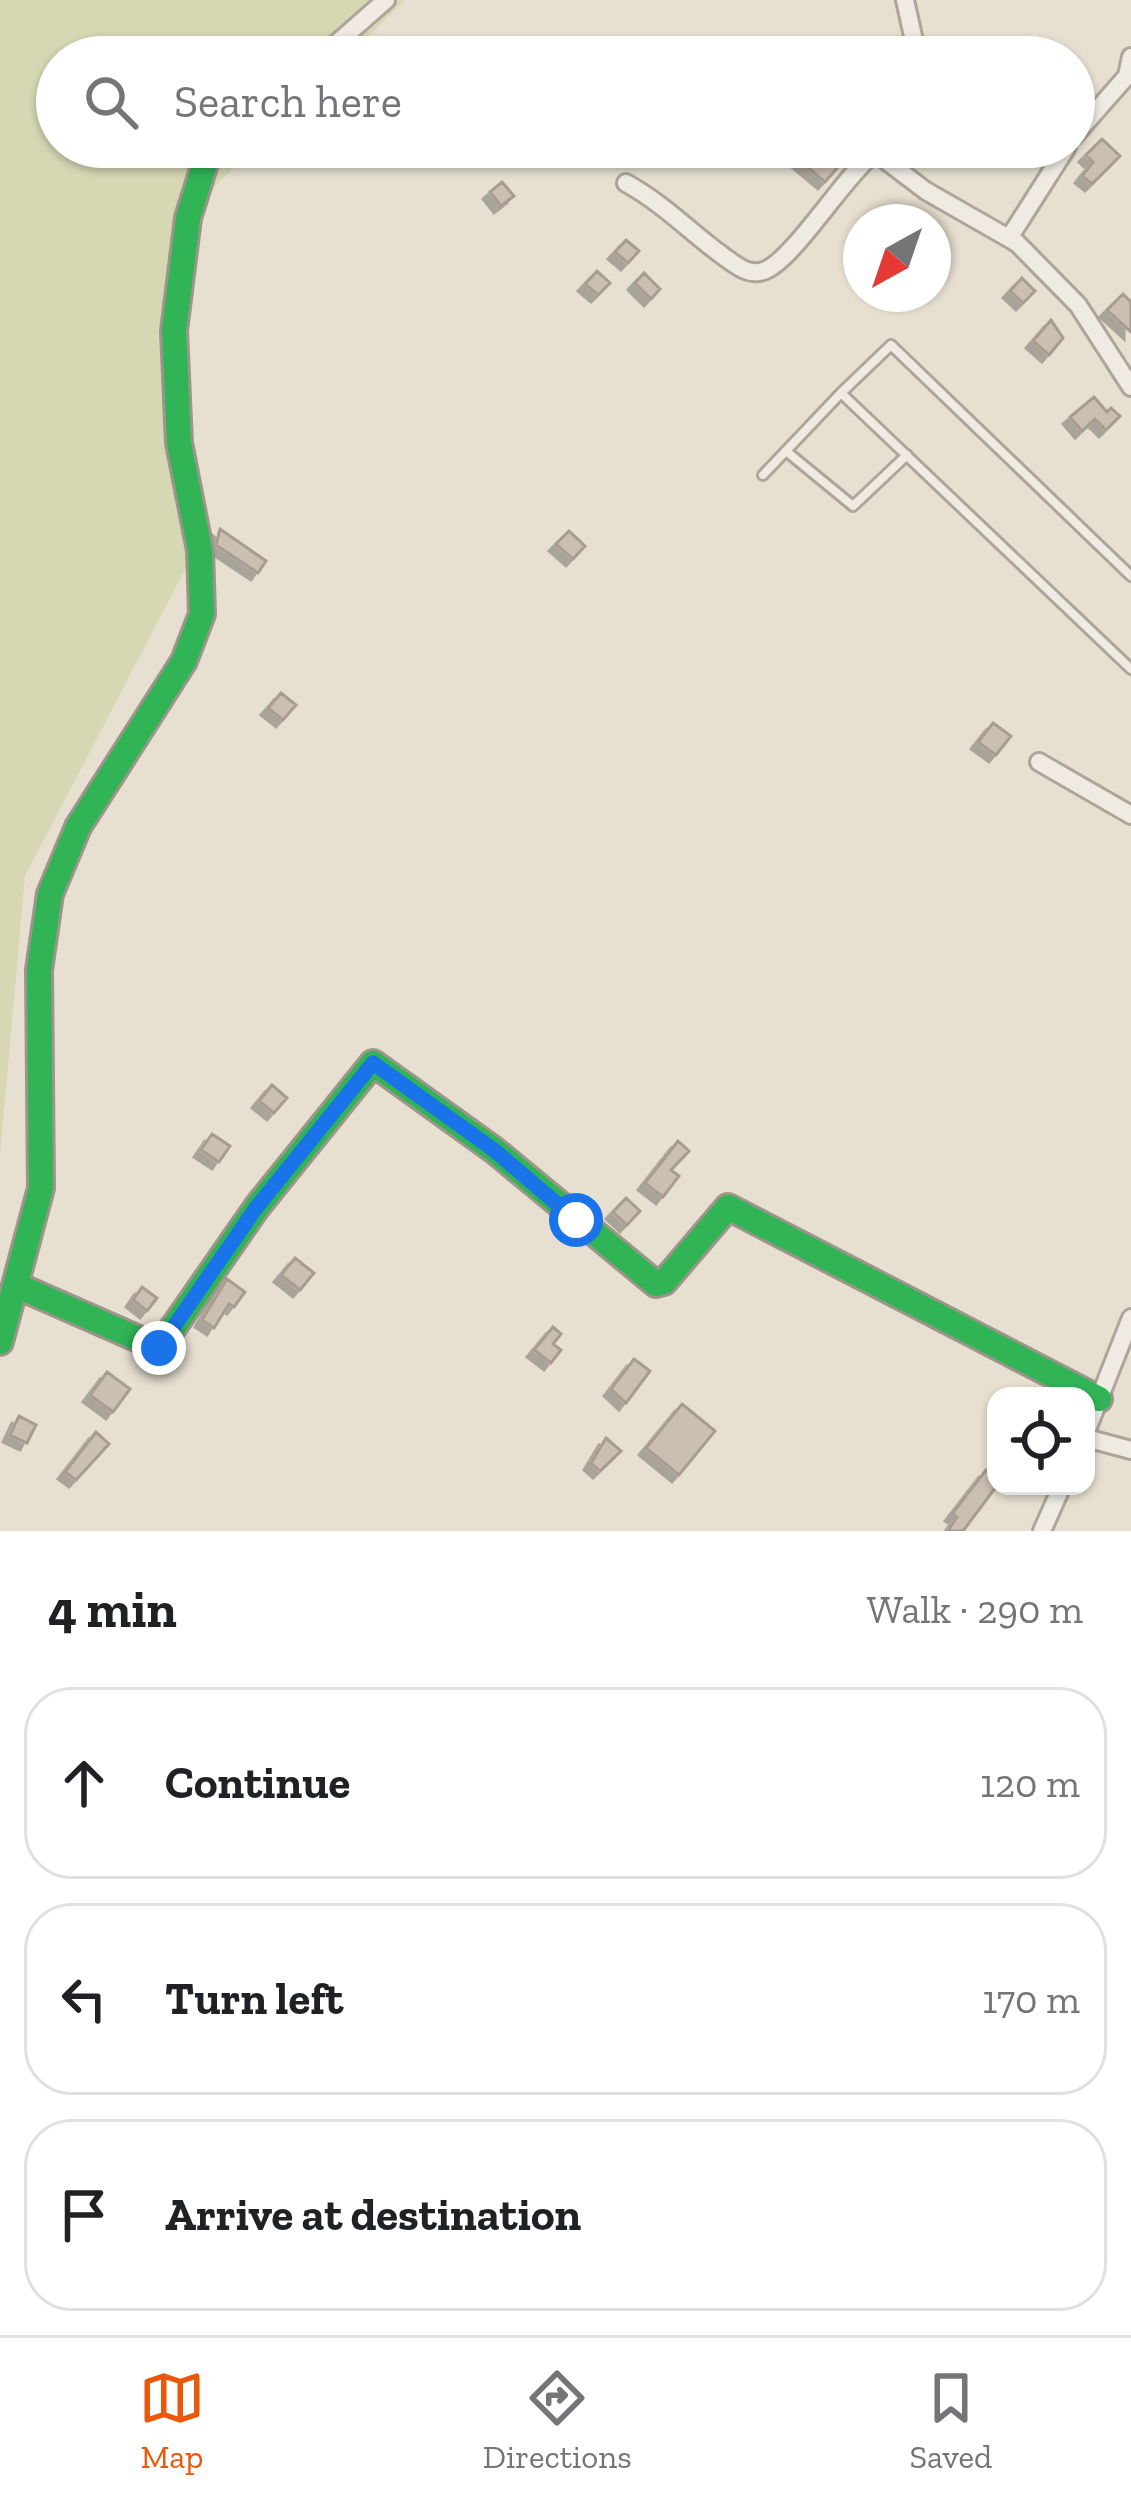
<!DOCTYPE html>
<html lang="en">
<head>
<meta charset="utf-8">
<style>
	body { margin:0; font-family:"Zilla Slab",serif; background:#f2f2f2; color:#202124 }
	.controls { position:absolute; right:36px; bottom:36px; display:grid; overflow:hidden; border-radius:24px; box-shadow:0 3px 9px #0004 }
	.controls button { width:108px; height:108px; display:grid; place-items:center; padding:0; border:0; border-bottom:3px solid #e0e0e0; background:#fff; color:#202124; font:60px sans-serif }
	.compass { position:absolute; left:843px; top:204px; width:108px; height:108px; border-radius:50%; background:#fff; box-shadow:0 3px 9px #0004; rotate:220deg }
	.stop { position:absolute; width:36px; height:36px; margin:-27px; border:9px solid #1a73e8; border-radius:50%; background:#fff }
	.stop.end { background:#1a73e8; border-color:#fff; box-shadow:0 3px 12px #0008 }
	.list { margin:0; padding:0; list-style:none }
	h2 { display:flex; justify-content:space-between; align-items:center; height:156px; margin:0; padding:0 48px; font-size:51px }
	h2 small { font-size:39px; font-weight:400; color:#757577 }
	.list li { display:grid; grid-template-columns:78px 1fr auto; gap:36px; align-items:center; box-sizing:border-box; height:192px; margin:0 24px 24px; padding:0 24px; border:3px solid #e0e0e0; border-radius:48px }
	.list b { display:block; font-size:45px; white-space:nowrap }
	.list em { font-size:39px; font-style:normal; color:#757577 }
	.icon { flex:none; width:66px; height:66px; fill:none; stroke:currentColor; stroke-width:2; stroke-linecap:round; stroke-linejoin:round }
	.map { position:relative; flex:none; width:1131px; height:1531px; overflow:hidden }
	.search { position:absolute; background:#fff; box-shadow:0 3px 9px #0004; left:36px; right:36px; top:36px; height:132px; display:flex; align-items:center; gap:30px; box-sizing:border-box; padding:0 42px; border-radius:66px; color:#757577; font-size:45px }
	.sheet { height:804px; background:#fff }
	nav { display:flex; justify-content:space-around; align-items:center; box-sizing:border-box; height:168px; border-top:3px solid #e0e0e0; background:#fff; font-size:33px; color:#757577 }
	nav a { display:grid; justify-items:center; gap:6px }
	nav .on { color:#ea580c }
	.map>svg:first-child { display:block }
</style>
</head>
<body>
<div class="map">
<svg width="1131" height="1531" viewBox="0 0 1131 1531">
	<defs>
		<filter id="shadow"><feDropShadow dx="-7" dy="7" stdDeviation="0" flood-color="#0004"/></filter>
	</defs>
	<rect width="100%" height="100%" fill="#e7e0d1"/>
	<!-- green -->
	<path fill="#d6d7b3" d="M 0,0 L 405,0 L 347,57 L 57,57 L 57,147 L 255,147 L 177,224 L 188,564 L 25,876 L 0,1155 Z"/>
	<!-- building -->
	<path fill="#cbbfb2" stroke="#a89c90" stroke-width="3" filter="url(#shadow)" d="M 1102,139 L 1120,156 L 1092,184 L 1082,176 L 1093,162 L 1086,155 Z
		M 802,147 L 833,147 L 846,158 L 825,182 L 794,156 Z
		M 502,182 L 514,196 L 501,206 L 490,192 Z
		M 626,240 L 639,251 L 628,263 L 615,252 Z
		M 597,271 L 610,283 L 598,295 L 585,284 Z
		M 644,273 L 660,289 L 651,299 L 635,283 Z
		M 1022,278 L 1035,291 L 1023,303 L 1010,291 Z
		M 1123,294 L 1131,302 L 1131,332 L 1107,310 Z
		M 1051,320 L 1063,338 L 1049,355 L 1033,341 Z
		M 1094,397 L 1107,412 L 1111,408 L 1120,416 L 1106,430 L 1095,419 L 1082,431 L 1070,417 Z
		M 220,529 L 266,561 L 258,573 L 216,545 Z
		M 569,531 L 585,546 L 573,559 L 556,544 Z
		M 281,693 L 296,705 L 283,720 L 268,708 Z
		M 993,723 L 1011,736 L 996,755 L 978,742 Z
		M 272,1085 L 287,1098 L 274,1113 L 259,1101 Z
		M 212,1134 L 230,1146 L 219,1162 L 201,1150 Z
		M 678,1141 L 689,1151 L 671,1170 L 679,1176 L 663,1197 L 645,1183 Z
		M 626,1198 L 640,1211 L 627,1225 L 613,1212 Z
		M 295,1258 L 314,1273 L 300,1290 L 281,1275 Z
		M 227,1279 L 245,1292 L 234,1307 L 229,1304 L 214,1328 L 202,1320 Z
		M 142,1287 L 157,1298 L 147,1311 L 133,1300 Z
		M 553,1327 L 561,1334 L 553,1344 L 561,1350 L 551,1363 L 534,1350 Z
		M 634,1359 L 650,1371 L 626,1403 L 611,1389 Z
		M 107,1372 L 130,1389 L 113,1412 L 90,1395 Z
		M 682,1404 L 715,1431 L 679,1475 L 646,1448 Z
		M 19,1416 L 36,1425 L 27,1443 L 10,1435 Z
		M 96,1432 L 109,1444 L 76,1480 L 65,1472 Z
		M 606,1438 L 621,1451 L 600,1471 L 591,1463 Z
		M 986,1470 L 996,1476 L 996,1487 L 963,1531 L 948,1531 L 957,1517 L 952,1514 Z"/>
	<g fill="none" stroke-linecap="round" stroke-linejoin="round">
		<!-- lane casing -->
		<g stroke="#ada599" stroke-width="14">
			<path id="lane" d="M 841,393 L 891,345 L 1131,576
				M 786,451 L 853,506 L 907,455
				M 763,475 L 841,393 L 1131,669"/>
		</g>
		<!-- street casing -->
		<g stroke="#ada599" stroke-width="22">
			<path id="street" d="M 905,0 L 913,36 L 907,57
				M 321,57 L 386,0
				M 1074,136 L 1127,76 L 1131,57
				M 868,147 L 926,191 L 1017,243 L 1078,305 L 1131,387
				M 626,183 C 671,208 699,242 739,267 C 747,272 757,274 766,270 C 795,257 843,178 874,153
				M 1009,238 L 1067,147
				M 1039,762 L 1131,815
				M 1086,1432 L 1131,1318
				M 1086,1438 L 1131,1450
				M 1042,1531 L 1062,1486"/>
		</g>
		<!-- fast casing -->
		<g stroke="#9c958a" stroke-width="30">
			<path id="fast" d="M 18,1286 L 159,1348 L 257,1207 L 373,1063 L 494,1150 L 656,1284 L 664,1282 L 728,1207 L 1099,1399
				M 0,1342 L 41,1188 L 39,970 L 50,894 L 78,827 L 184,661 L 202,614 L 200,550 L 179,443 L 174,331 L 188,218 L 210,147"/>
		</g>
		<!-- lane -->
		<use href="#lane" stroke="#efebe3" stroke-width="8"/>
		<!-- street -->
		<use href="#street" stroke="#efebe3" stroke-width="16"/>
		<!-- fast -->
		<use href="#fast" stroke="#30b455" stroke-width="24"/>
	</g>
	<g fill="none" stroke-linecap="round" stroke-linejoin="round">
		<!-- route -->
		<path stroke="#1a73e8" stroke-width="15" d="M 159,1348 L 256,1208 L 373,1063 L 494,1150 L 576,1220"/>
	</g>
</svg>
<div class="controls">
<button><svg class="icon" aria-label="locate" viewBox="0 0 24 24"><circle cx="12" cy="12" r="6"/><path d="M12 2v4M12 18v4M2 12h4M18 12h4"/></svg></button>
</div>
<svg class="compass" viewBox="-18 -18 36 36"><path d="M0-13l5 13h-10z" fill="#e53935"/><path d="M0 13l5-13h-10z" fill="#757577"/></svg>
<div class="stop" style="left:576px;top:1220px"></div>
<div class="stop end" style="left:159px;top:1348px"></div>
<div class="search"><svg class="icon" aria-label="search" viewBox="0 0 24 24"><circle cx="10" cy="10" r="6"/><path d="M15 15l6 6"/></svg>Search here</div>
</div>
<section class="sheet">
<h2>4 min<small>Walk · 290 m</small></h2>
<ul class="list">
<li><svg class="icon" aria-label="ahead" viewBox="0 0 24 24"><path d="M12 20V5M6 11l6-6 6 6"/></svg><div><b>Continue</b></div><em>120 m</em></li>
<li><svg class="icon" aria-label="left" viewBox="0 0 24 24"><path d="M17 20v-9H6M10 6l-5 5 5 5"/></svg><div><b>Turn left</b></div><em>170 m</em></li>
<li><svg class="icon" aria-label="arrive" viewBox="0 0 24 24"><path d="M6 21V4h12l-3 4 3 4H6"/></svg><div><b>Arrive at destination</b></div></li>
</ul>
</section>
<nav>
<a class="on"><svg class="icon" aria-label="map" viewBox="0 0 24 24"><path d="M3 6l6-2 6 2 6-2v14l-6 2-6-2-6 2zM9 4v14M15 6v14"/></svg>Map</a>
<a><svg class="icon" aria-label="directions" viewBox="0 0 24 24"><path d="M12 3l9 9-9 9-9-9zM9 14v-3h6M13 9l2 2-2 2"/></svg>Directions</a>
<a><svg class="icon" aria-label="saved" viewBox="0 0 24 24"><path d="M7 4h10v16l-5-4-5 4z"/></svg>Saved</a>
</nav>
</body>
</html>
